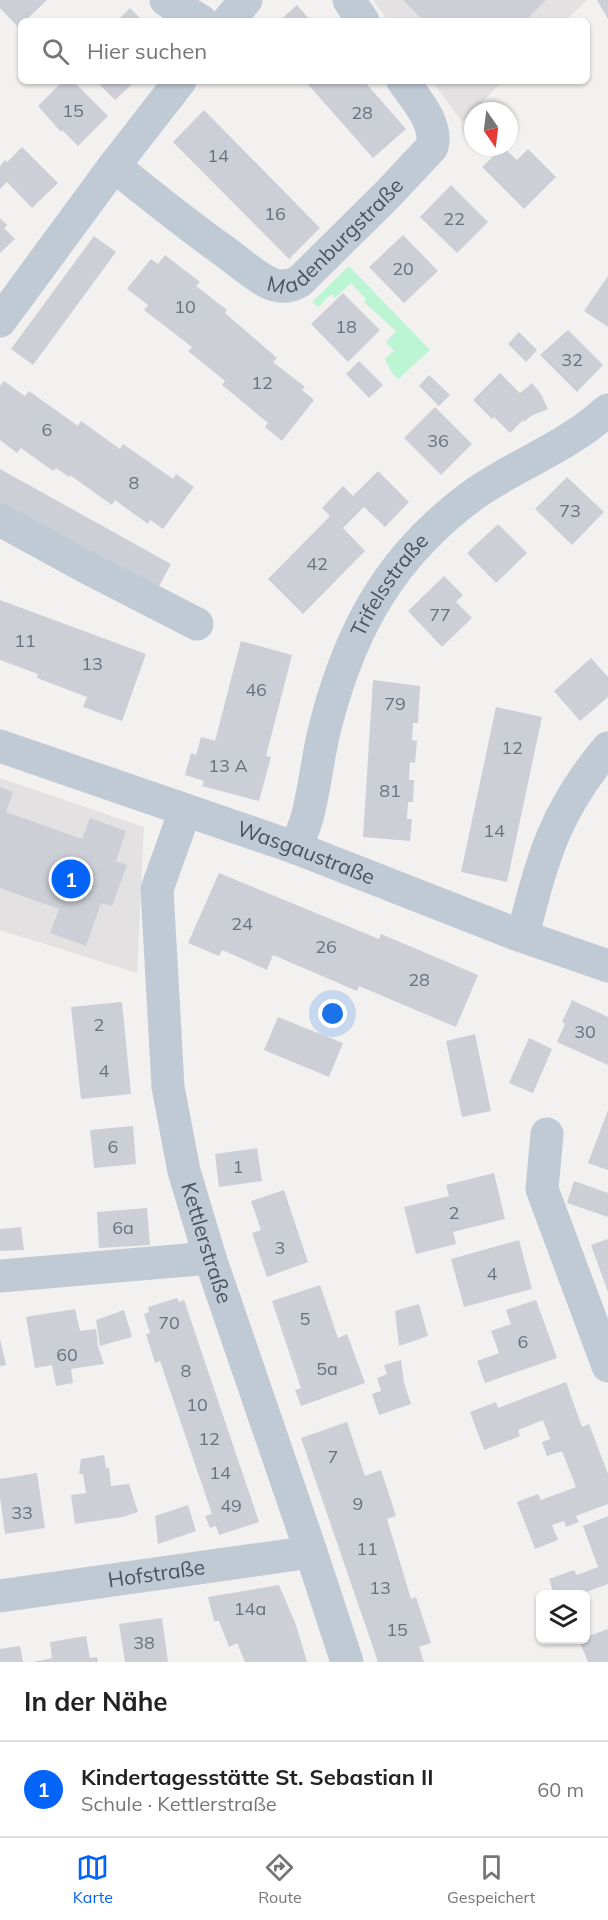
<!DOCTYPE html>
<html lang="de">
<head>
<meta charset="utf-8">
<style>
	body { margin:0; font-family:Mulish,sans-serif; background:#f2f2f2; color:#222 }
	.controls { position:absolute; right:18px; bottom:18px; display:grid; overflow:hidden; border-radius:9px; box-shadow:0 2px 4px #0004 }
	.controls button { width:54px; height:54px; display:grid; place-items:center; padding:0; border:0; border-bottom:2px solid #e0e0e0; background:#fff; color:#222; font:30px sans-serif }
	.compass { position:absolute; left:464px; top:102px; width:54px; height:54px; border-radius:50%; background:#fff; box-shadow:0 2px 4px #0004; rotate:166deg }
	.you { position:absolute; left:333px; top:1014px; width:21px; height:21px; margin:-15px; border:4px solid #fff; border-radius:50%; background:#1a73e8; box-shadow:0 0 0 9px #1a73e833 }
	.badge { display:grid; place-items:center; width:39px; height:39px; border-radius:50%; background:#0464f9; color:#fff; font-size:20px; font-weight:700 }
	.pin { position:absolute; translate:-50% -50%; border:3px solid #fff; box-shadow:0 2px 6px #0006 }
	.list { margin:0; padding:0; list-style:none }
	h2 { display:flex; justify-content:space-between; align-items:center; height:78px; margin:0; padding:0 24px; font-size:26px }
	h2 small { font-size:20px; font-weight:400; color:#767676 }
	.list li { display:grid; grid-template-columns:39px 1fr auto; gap:18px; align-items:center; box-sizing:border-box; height:96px; padding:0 24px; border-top:2px solid #e0e0e0 }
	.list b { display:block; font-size:22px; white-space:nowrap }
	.list p { margin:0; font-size:20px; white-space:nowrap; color:#767676 }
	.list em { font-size:20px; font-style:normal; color:#767676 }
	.icon { flex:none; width:33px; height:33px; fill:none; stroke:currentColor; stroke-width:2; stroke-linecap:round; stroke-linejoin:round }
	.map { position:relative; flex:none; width:608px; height:1662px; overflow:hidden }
	.search { position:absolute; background:#fff; box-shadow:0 2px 4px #0004; left:18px; right:18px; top:18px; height:66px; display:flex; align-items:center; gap:15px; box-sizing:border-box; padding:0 21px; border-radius:9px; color:#767676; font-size:22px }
	.sheet { height:174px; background:#fff }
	nav { display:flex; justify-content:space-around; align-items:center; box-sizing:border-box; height:84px; border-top:2px solid #e0e0e0; background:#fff; font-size:16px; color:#767676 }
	nav a { display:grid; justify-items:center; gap:3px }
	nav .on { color:#0464f9 }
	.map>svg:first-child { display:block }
</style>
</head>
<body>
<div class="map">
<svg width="608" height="1662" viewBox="0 0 608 1662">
	<rect width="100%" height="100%" fill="#f3f0f0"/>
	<!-- education -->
	<path fill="#e4e1e2" d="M 373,0 L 587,0 L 565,21 L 388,21 Z
		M 432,81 L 503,81 L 462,122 Z
		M 0,778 L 144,827 L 137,973 L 0,930 Z"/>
	<!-- green -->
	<path fill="#bbf5d4" d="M 349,266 L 430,350 L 398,379 L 391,372 L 385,359 L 394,351 L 386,342 L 396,331 L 364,302 L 366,299 L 351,283 L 335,298 L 331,294 L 318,307 L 312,302 Z"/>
	<!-- building -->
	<path fill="#cccfd6" d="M 0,0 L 47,0 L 25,21 L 21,21 L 18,27 L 0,8 Z
		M 403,0 L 546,0 L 525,21 L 424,21 Z
		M 597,0 L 608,0 L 608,19 Z
		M 297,5 L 311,21 L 279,21 Z
		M 130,8 L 143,21 L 117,21 Z
		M 63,81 L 73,81 L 108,116 L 78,146 L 62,130 L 61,132 L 38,106 Z
		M 96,81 L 135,81 L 115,100 Z
		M 305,81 L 364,81 L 406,129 L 373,158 Z
		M 204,110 L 320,228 L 289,259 L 173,142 Z
		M 22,147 L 58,183 L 32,208 L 7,182 L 0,189 L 0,166 L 5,160 L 7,162 Z
		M 503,147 L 517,160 L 528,149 L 556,177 L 524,209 L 482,167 Z
		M 451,185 L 488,222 L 457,253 L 420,217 Z
		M 0,218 L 7,225 L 4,228 L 15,239 L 0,253 Z
		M 403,235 L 438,271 L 404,303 L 369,267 Z
		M 94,236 L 116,252 L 33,365 L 11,349 Z
		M 165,255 L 200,282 L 196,286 L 227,310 L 225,313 L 277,358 L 273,362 L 305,387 L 302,390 L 314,400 L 282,441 L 265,427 L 268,423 L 222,385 L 225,381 L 188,351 L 192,347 L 144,310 L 148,305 L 127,289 L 151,259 L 158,264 Z
		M 608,276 L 608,327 L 584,311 Z
		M 343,293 L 380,330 L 348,362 L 311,324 Z
		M 568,330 L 603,365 L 577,392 L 540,355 Z
		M 519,332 L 537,350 L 526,362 L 508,344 Z
		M 359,361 L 383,385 L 369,398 L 346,374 Z
		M 500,373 L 520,393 L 532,383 L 541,394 L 548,409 L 531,416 L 524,422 L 523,420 L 510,433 L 494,417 L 492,419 L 473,400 Z
		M 429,375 L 450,395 L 439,406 L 419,386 Z
		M 4,381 L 25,396 L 29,391 L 78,426 L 81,421 L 120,449 L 123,444 L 173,479 L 176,474 L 194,487 L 163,529 L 150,520 L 148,524 L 115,500 L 112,505 L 70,475 L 69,477 L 56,468 L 53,471 L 21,448 L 17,453 L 0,440 L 0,386 Z
		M 435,407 L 472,444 L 441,475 L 404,438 Z
		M 0,469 L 171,564 L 157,590 L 0,503 Z
		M 378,471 L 409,502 L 385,527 L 364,507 L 343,528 L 365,551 L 303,614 L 268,579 L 330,516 L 322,508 L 343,486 L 353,496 Z
		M 567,477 L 604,512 L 572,545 L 535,509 Z
		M 498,524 L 527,553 L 496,583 L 467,553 Z
		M 444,576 L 463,595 L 456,602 L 472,618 L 442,647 L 408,611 Z
		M 0,600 L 146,654 L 122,721 L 83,707 L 87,697 L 37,678 L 38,674 L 0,660 Z
		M 241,641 L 292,655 L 266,756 L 271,757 L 259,801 L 202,786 L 204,781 L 185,775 L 191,753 L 196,755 L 201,737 L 215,741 Z
		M 591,658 L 608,677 L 608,697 L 580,721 L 554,691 Z
		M 373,680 L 420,686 L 418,723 L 413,723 L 412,740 L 417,741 L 415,763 L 410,762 L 409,780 L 414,780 L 413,802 L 408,802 L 407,819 L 412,819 L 410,841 L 363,837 Z
		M 496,707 L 542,717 L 507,882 L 461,872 Z
		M 0,787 L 13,792 L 6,812 L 82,839 L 90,818 L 126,831 L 116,861 L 127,865 L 112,906 L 101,903 L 86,946 L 50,933 L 59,909 L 0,888 Z
		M 219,873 L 379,939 L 381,934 L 478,975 L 456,1027 L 359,986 L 357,991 L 273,955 L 267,970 L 222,950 L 219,956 L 188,943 Z
		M 572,1000 L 608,1017 L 608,1065 L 557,1042 L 565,1024 L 562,1022 Z
		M 122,1002 L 131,1094 L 81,1099 L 71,1007 Z
		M 278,1017 L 343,1043 L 329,1077 L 264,1050 Z
		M 475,1034 L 491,1111 L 462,1117 L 446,1041 Z
		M 529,1038 L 552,1049 L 533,1093 L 509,1083 Z
		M 608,1110 L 608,1170 L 588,1163 Z
		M 133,1126 L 136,1164 L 94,1168 L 90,1130 Z
		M 257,1148 L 262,1181 L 219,1187 L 215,1154 Z
		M 494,1173 L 505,1219 L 453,1232 L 456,1244 L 416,1254 L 404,1207 L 449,1196 L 446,1185 Z
		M 574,1181 L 608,1193 L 608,1217 L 567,1203 Z
		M 284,1190 L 308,1262 L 267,1277 L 252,1233 L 261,1230 L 251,1201 Z
		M 147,1208 L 150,1245 L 99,1248 L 97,1212 Z
		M 21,1227 L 24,1250 L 0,1251 L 0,1229 Z
		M 608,1239 L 608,1292 L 591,1245 Z
		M 519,1240 L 532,1289 L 464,1307 L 451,1259 Z
		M 320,1285 L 338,1338 L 347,1334 L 365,1383 L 301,1406 L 295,1390 L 301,1388 L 272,1301 Z
		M 177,1298 L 179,1302 L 184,1300 L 259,1522 L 219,1535 L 216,1526 L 210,1528 L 205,1516 L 212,1514 L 160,1361 L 155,1363 L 146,1334 L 150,1333 L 144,1314 L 149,1312 L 148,1307 Z
		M 536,1300 L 557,1358 L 485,1383 L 477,1361 L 499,1353 L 491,1331 L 511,1324 L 506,1310 Z
		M 419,1304 L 428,1336 L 399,1346 L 395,1311 Z
		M 75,1309 L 80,1331 L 96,1329 L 98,1346 L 104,1364 L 71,1369 L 73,1383 L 56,1386 L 52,1365 L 35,1368 L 26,1317 Z
		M 124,1310 L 132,1337 L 100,1346 L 96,1320 Z
		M 0,1339 L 6,1365 L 0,1366 Z
		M 401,1360 L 404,1383 L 411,1404 L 379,1415 L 372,1394 L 381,1391 L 377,1378 L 387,1374 L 384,1365 Z
		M 566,1382 L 582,1427 L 589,1424 L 608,1474 L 608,1504 L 576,1516 L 579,1522 L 566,1527 L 564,1521 L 552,1525 L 558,1540 L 535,1549 L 517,1502 L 538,1494 L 541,1500 L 576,1487 L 562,1451 L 547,1456 L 542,1442 L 550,1439 L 543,1420 L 518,1430 L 520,1436 L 484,1450 L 470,1412 L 496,1402 L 498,1408 Z
		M 347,1422 L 365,1476 L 381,1470 L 396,1516 L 387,1519 L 411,1599 L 416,1597 L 431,1643 L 419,1647 L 424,1662 L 378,1662 L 301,1438 Z
		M 104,1455 L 106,1468 L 109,1468 L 111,1486 L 129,1484 L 138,1512 L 123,1517 L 75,1524 L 71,1495 L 86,1493 L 83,1474 L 79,1474 L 81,1459 Z
		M 37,1473 L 45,1528 L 5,1534 L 0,1497 L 0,1479 Z
		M 188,1505 L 196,1531 L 158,1544 L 155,1516 Z
		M 608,1516 L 608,1584 L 581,1594 L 554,1594 L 549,1579 L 574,1570 L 577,1575 L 598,1567 L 583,1526 Z
		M 279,1585 L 296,1625 L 307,1662 L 245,1662 L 237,1643 L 229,1647 L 219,1621 L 214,1621 L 208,1597 Z
		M 162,1618 L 168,1662 L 125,1662 L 119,1624 Z
		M 608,1629 L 608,1662 L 588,1662 L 579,1640 L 586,1640 L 586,1637 Z
		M 86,1636 L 90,1658 L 97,1657 L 98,1662 L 33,1662 L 52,1658 L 50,1642 Z
		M 20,1646 L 23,1662 L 0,1662 L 0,1649 Z"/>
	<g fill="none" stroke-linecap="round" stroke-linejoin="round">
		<!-- minor -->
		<g stroke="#c0cad4" stroke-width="33">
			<path d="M 166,0 L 201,21"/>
			<path d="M 349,0 L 363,21"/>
			<path d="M 228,21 L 246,0"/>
			<path id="s1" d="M 114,166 C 150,195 186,224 224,251 C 238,261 253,275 269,283 C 280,288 290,287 300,281 L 388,194 L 432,147 C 438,123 416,100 403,81"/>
			<path d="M 0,321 L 114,166 L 180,81"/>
			<path d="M 0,520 L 86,567 L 197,624"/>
			<path id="s2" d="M 0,746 L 296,848 L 513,933 L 608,966"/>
			<path id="s3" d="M 185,811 L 157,889 L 168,1087 L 184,1171 L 210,1258 L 311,1552 L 347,1662"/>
			<path id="s4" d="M 296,848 C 300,837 305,826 308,814 C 316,783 318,751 327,720 C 352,625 393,554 473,495 C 505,472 542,457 575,435 C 587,428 597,419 608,410"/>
			<path d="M 523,936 C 541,860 556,809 608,748"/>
			<path d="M 547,1134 L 542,1189 L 608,1366"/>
			<path d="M 0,1276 L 210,1258"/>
			<path id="s5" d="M 0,1596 L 311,1552"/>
		</g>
	</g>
	<g text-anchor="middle" stroke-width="5" stroke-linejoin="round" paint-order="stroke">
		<!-- number labels -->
		<g font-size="18" fill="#68727e">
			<text x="73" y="117">15</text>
			<text x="362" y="119">28</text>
			<text x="218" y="162">14</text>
			<text x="275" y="220">16</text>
			<text x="454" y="225">22</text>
			<text x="403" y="275">20</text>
			<text x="185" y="313">10</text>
			<text x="346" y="333">18</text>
			<text x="572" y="366">32</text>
			<text x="262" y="389">12</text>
			<text x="47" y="436">6</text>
			<text x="438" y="447">36</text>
			<text x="134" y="489">8</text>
			<text x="570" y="517">73</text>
			<text x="317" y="570">42</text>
			<text x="440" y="621">77</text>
			<text x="25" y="647">11</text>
			<text x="92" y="670">13</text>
			<text x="256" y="696">46</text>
			<text x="395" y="710">79</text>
			<text x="512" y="754">12</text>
			<text x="228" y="772">13 A</text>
			<text x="390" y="797">81</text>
			<text x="494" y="837">14</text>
			<text x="242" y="930">24</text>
			<text x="326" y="953">26</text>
			<text x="419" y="986">28</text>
			<text x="99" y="1031">2</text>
			<text x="585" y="1038">30</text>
			<text x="104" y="1077">4</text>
			<text x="113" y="1153">6</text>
			<text x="238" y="1173">1</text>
			<text x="454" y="1219">2</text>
			<text x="123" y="1234">6a</text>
			<text x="280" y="1254">3</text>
			<text x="492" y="1280">4</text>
			<text x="305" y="1325">5</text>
			<text x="169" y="1329">70</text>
			<text x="523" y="1348">6</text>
			<text x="67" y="1361">60</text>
			<text x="327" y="1375">5a</text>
			<text x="186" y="1377">8</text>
			<text x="197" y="1411">10</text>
			<text x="209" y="1445">12</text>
			<text x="333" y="1463">7</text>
			<text x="220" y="1479">14</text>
			<text x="358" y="1510">9</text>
			<text x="231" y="1512">49</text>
			<text x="22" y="1519">33</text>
			<text x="367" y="1555">11</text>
			<text x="380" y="1594">13</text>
			<text x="250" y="1615">14a</text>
			<text x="397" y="1636">15</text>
			<text x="144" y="1649">38</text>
		</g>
		<!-- street labels -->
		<g font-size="21" fill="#465360" stroke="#fff">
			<text dy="7" stroke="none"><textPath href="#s1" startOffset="280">Madenburgstraße</textPath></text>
			<text dy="7" stroke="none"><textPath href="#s4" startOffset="282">Trifelsstraße</textPath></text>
			<text dy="7" stroke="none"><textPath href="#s2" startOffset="324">Wasgaustraße</textPath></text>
			<text dy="7" stroke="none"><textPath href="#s3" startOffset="442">Kettlerstraße</textPath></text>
			<text dy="7" stroke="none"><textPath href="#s5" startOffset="158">Hofstraße</textPath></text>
		</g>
	</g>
</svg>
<div class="controls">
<button><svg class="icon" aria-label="layers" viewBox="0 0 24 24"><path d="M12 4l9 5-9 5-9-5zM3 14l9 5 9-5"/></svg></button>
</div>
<svg class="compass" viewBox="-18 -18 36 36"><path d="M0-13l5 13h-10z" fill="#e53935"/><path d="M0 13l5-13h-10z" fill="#767676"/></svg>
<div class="you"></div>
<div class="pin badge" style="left:71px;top:879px">1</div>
<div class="search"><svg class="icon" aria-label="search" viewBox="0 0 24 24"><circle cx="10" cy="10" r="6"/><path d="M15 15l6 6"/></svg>Hier suchen</div>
</div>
<section class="sheet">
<h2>In der Nähe<small></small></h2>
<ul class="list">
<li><span class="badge">1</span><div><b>Kindertagesstätte St. Sebastian II</b><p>Schule · Kettlerstraße</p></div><em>60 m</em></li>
</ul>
</section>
<nav>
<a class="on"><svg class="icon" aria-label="map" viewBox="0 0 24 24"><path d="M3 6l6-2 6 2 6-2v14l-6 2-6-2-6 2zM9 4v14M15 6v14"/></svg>Karte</a>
<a><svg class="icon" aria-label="directions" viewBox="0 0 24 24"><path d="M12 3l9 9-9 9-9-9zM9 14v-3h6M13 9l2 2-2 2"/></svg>Route</a>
<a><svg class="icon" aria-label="saved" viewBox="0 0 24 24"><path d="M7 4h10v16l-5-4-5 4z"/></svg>Gespeichert</a>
</nav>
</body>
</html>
